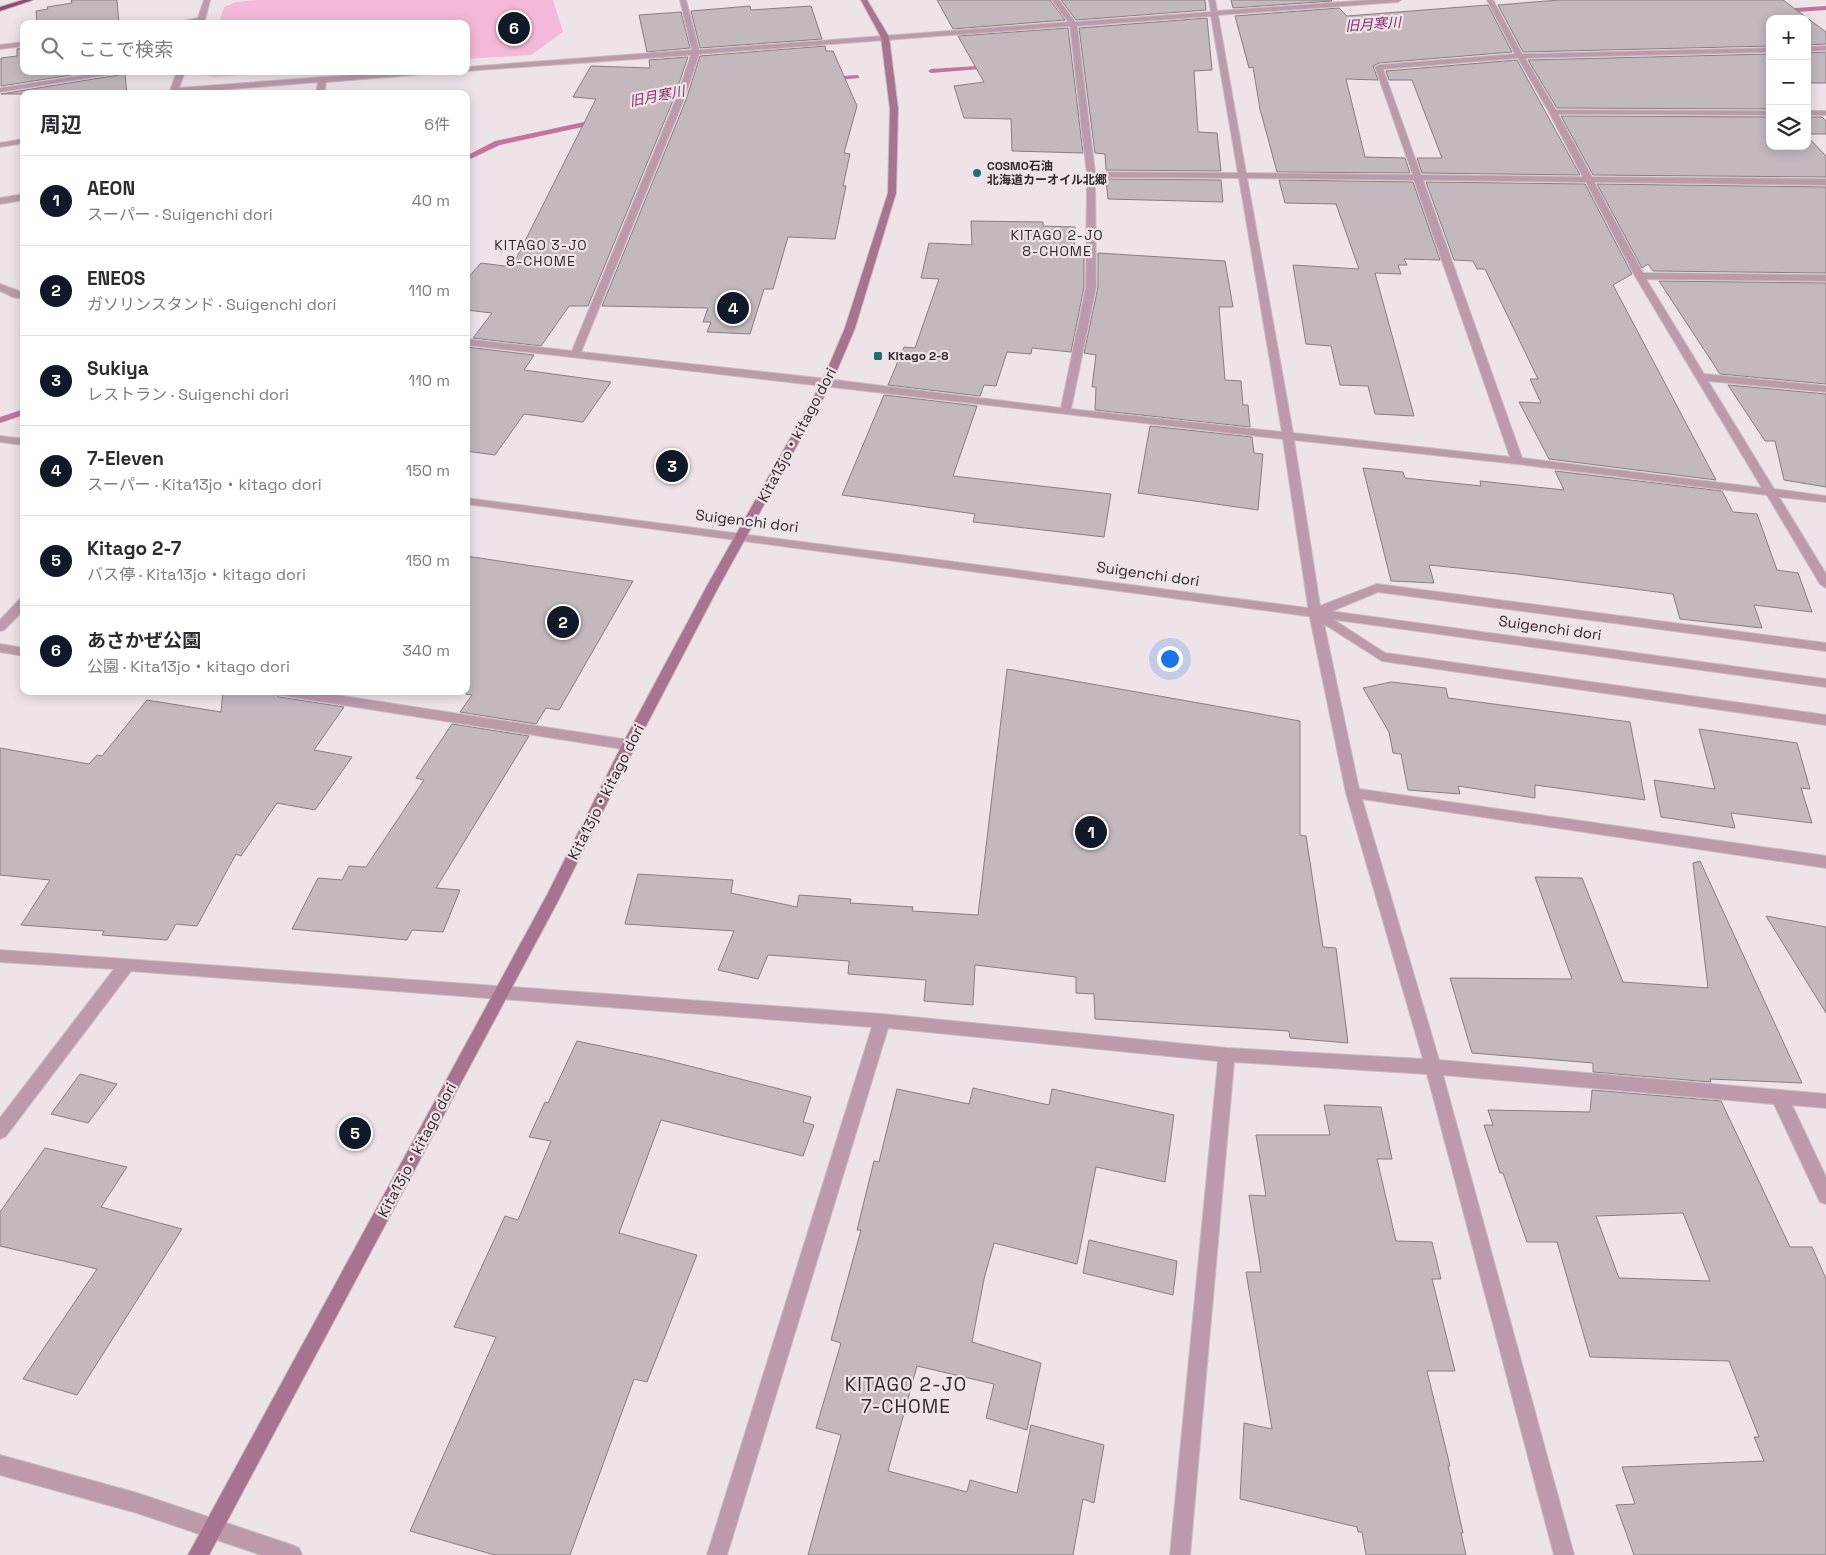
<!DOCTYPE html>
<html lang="ja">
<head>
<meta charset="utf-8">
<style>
	body { margin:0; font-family:"Space Grotesk","Noto Sans JP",sans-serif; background:#f7f7f7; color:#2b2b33 }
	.controls { position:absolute; right:15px; top:15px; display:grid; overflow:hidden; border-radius:10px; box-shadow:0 2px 12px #0003 }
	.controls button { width:45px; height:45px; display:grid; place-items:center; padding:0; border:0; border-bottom:1px solid #e1e1e2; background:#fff; color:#2b2b33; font:25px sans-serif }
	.you { position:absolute; left:1169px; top:658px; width:18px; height:18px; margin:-12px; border:4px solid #fff; border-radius:50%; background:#1a73e8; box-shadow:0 0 0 8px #1a73e833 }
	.badge { display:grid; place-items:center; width:32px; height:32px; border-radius:50%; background:#111827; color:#fff; font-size:16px; font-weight:700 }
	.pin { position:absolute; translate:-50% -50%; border:2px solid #fff; box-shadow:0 1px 5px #0006 }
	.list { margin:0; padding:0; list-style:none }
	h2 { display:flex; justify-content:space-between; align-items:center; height:65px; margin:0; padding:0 20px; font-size:21px }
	h2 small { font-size:16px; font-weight:400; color:#7c7c81 }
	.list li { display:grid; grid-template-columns:32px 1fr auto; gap:15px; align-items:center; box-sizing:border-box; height:90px; padding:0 20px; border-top:1px solid #e1e1e2 }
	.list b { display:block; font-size:19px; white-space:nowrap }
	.list p { margin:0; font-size:16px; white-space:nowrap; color:#7c7c81 }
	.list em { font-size:16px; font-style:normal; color:#7c7c81 }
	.icon { flex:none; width:28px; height:28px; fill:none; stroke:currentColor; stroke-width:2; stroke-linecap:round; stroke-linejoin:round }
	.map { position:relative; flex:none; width:1826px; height:1555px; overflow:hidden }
	.search { position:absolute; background:#fff; box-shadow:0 2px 12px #0003; left:20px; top:20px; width:450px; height:55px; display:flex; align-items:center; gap:12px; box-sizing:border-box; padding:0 18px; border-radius:10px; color:#7c7c81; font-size:19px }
	.panel { position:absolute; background:#fff; box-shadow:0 2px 12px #0003; left:20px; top:90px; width:450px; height:605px; border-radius:10px }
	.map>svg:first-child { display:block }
</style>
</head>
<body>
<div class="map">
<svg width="1826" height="1555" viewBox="0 0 1826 1555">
	<rect width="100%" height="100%" fill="#eee3e8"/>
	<!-- green -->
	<path fill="#f4b9d8" d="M 258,0 L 553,0 L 563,32 L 531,55 L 466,59 L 466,24 L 219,24 L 224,7 L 236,2 Z
		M 205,71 L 299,71 L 214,77 L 204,74 Z"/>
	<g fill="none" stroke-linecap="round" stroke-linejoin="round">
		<!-- stream -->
		<path fill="#c2749f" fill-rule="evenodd" d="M 1826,6 L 1826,10 L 1781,13 L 1778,11 L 1781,9 Z
			M 992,65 L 995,67 L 994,68 L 931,73 L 928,71 L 931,69 Z
			M 857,75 L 859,76 L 859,78 L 829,81 L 826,79 L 829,77 Z
			M 598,119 L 601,119 L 601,123 L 500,145 L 466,161 L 466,156 L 495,141 Z
			M 24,409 L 24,415 L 0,423 L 0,417 Z"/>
	</g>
	<!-- building -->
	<path fill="#c2b8bd" stroke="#877e83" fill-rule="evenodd" d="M 71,0 L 117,0 L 119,24 L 37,24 L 36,11 L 48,9 L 47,7 L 72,3 Z
		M 937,0 L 1050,0 L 1065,20 L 953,29 Z
		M 1061,0 L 1205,0 L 1206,10 L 1076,20 Z
		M 1231,0 L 1331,0 L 1332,1 L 1233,8 Z
		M 1559,0 L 1783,0 L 1826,32 L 1826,44 L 1807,45 L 1807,19 L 1770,19 L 1770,46 L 1523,52 L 1498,5 Z
		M 1488,5 L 1512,52 L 1379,63 L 1373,66 L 1378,80 L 1346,79 L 1365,157 L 1405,158 L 1410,173 L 1277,172 L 1260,109 L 1253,67 L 1249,68 L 1235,16 L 1339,8 L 1347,16 Z
		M 750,6 L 751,10 L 811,6 L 822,39 L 700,48 L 691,11 Z
		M 681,12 L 690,48 L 647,52 L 639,15 Z
		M 1207,18 L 1212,70 L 1194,71 L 1198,132 L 1217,133 L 1221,171 L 1106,170 L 1105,154 L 1095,153 L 1079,28 Z
		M 1068,28 L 1083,153 L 1012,151 L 1011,119 L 964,118 L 954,86 L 984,82 L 958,36 Z
		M 825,46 L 826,51 L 833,51 L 857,106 L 844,153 L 850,154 L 843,186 L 846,186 L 835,239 L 788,237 L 773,289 L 764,289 L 750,334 L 707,332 L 711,322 L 703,322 L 708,308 L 602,306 L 686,100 L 700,56 Z
		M 24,48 L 24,71 L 97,71 L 1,86 L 1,58 L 17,56 L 17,49 Z
		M 1826,52 L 1826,83 L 1807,83 L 1807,53 Z
		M 1770,54 L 1770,109 L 1557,108 L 1528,60 Z
		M 688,57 L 674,98 L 588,306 L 569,306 L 541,346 L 473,338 L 492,313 L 466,310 L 466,280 L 481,263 L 512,267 L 596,99 L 573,97 L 591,66 L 650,68 L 649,60 Z
		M 1517,60 L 1580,175 L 1422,173 L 1417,158 L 1442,158 L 1412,80 L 1389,80 L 1386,71 Z
		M 125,74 L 127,94 L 1,94 Z
		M 1561,116 L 1770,117 L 1770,146 L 1807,146 L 1807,136 L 1826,156 L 1826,177 L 1593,175 Z
		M 1807,117 L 1822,117 L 1826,121 L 1826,134 L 1807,134 Z
		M 1106,179 L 1221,180 L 1223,202 L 1108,199 Z
		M 1279,180 L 1413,182 L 1440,260 L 1404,259 L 1407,265 L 1398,265 L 1401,274 L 1375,273 L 1414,416 L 1375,414 L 1368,386 L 1340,385 L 1331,346 L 1306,344 L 1293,265 L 1359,269 L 1336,204 L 1285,203 Z
		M 1426,182 L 1585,184 L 1632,274 L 1613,285 L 1716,480 L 1549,459 L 1519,402 L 1541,403 L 1530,379 L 1538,379 L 1485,269 L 1477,269 L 1473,261 L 1454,260 Z
		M 1597,184 L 1826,187 L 1826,273 L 1653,271 L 1648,264 L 1642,268 Z
		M 971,221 L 1043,222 L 1043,226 L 1075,227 L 1074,251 L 1084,252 L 1084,287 L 1071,352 L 1032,348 L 1031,354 L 1007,352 L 996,386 L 984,385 L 980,396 L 888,385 L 904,347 L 915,348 L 939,279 L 921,278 L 929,243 L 972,245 Z
		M 1098,253 L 1225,261 L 1233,307 L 1219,307 L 1225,380 L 1241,381 L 1243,405 L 1248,405 L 1250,427 L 1095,410 L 1096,387 L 1092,387 L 1096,355 L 1084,353 L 1098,287 Z
		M 1659,281 L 1826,283 L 1826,384 L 1720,374 Z
		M 466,347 L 534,355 L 524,370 L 611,382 L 583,422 L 524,414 L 495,455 L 466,451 Z
		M 1728,385 L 1826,394 L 1826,487 L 1784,480 L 1775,441 L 1765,441 Z
		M 884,395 L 977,406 L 953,476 L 1111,494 L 1104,537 L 973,522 L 975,514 L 842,495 Z
		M 1150,426 L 1252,437 L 1254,453 L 1263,454 L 1258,510 L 1138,493 Z
		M 1363,468 L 1403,472 L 1405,478 L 1481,486 L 1480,481 L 1564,490 L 1555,471 L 1722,491 L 1733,512 L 1757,514 L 1777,570 L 1798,573 L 1812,612 L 1754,605 L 1762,628 L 1680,619 L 1673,594 L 1517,574 L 1429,565 L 1434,583 L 1391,581 Z
		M 466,556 L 633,581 L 559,710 L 546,708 L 536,724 L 460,712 L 472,695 L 466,694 Z
		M 1007,669 L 1300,721 L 1300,835 L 1306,836 L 1323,947 L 1336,948 L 1348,1043 L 1290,1038 L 1289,1031 L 1095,1019 L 1094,994 L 1076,993 L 1076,977 L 975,965 L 973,1005 L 924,1001 L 926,980 L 848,974 L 849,961 L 768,955 L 758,979 L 718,970 L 734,931 L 625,924 L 638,874 L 733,880 L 731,893 L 797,907 L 799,895 L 851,899 L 850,903 L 913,907 L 912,911 L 978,915 Z
		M 1391,682 L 1446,688 L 1448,698 L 1630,722 L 1645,800 L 1535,785 L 1535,798 L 1458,786 L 1460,794 L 1408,790 L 1401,754 L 1393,753 L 1389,732 L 1363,688 Z
		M 223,691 L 271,691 L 279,697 L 344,707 L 314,750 L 352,757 L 315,810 L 277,803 L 241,856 L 236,854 L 197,926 L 176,924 L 167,940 L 102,935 L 104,931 L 21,925 L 50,880 L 0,875 L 0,748 L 89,764 L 97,755 L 102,756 L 147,700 L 221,712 Z
		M 452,724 L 529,736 L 436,888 L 460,890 L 443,932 L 412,930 L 407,940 L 292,929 L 318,878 L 342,880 L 349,866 L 366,867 L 424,780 L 416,778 Z
		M 1699,729 L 1797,743 L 1810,789 L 1801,788 L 1812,823 L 1731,813 L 1735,828 L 1661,817 L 1654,780 L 1715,789 Z
		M 1700,861 L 1802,1083 L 1710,1079 L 1711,1082 L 1593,1072 L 1593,1063 L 1472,1053 L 1450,978 L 1572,979 L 1535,877 L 1582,878 L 1623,982 L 1708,988 L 1693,863 Z
		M 1766,916 L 1826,927 L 1826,1013 Z
		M 577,1041 L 662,1059 L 811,1097 L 803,1122 L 814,1125 L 803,1156 L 661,1120 L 619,1233 L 697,1255 L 647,1382 L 634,1379 L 570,1555 L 495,1555 L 410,1531 L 496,1337 L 454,1327 L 505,1216 L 518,1220 L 551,1141 L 529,1137 L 545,1102 L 548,1103 Z
		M 80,1074 L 117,1084 L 88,1123 L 51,1114 Z
		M 973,1088 L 1049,1105 L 1052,1089 L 1174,1115 L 1165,1182 L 1096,1167 L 1077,1264 L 994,1243 L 984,1279 L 972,1342 L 1041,1363 L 1027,1430 L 986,1418 L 994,1384 L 917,1366 L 888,1471 L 967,1492 L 970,1480 L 1017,1493 L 1031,1425 L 1104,1445 L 1094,1503 L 1083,1499 L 1073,1555 L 808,1555 L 841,1435 L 816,1428 L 841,1343 L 831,1340 L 861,1230 L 857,1230 L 874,1161 L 879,1162 L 897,1089 L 969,1104 Z
		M 1592,1090 L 1721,1101 L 1790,1247 L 1812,1247 L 1826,1279 L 1826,1555 L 1634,1555 L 1616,1505 L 1635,1504 L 1622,1467 L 1764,1461 L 1754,1437 L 1759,1437 L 1729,1361 L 1590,1357 L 1557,1242 L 1527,1242 L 1503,1173 L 1500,1173 L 1484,1125 L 1493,1125 L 1488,1110 L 1590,1112 ZM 1683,1213 L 1710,1281 L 1619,1278 L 1596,1216 Z
		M 1324,1105 L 1381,1107 L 1392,1159 L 1377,1159 L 1396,1241 L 1432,1242 L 1441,1279 L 1432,1279 L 1455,1371 L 1427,1371 L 1450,1466 L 1448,1466 L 1463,1533 L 1461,1533 L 1466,1555 L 1366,1555 L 1362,1532 L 1358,1532 L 1357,1527 L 1240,1499 L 1244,1423 L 1272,1429 L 1246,1272 L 1261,1272 L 1249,1195 L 1266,1196 L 1256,1135 L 1330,1135 Z
		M 45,1148 L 127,1167 L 101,1207 L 182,1229 L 77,1395 L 23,1379 L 97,1269 L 0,1246 L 0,1212 Z
		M 1089,1240 L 1177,1261 L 1173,1295 L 1083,1273 Z"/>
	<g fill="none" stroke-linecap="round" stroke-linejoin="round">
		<!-- minor casing -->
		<g stroke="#c8bec2" stroke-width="2">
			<path id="minor" d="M 204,0 L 210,0 L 204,24 L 171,24 L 198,18 Z
				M 680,0 L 686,0 L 699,50 L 1068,22 L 1052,0 L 1059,0 L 1075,22 L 1211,12 L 1209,0 L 1215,0 L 1217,11 L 1370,0 L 1401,0 L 1398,2 L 1218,15 L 1246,173 L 1413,175 L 1375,67 L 1379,65 L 1515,54 L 1487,0 L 1493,0 L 1522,54 L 1770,48 L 1770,52 L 1525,58 L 1556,110 L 1770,111 L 1770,115 L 1558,114 L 1592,177 L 1826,179 L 1826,185 L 1594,182 L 1643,273 L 1826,275 L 1826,281 L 1646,279 L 1704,374 L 1826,386 L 1826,392 L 1708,381 L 1774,489 L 1826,496 L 1826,502 L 1779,497 L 1826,574 L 1826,588 L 1820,584 L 1767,495 L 1517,464 L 1294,440 L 1320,606 L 1377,584 L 1826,643 L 1826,651 L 1378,592 L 1325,614 L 1385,653 L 1826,715 L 1826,725 L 1382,661 L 1324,624 L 1359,789 L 1826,856 L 1826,868 L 1362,799 L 1439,1060 L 1826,1094 L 1826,1108 L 1792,1105 L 1826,1177 L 1826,1204 L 1820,1202 L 1774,1104 L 1443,1075 L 1574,1555 L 1554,1555 L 1427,1074 L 1234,1062 L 1190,1555 L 1170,1555 L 1218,1061 L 888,1028 L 727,1555 L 707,1555 L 872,1027 L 131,971 L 6,1136 L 0,1139 L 0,1118 L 114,969 L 0,962 L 0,950 L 882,1014 L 1227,1048 L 1423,1059 L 1346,793 L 1309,613 L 1283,439 L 466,345 L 466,339 L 572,351 L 676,99 L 691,55 L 466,71 L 466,67 L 692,50 ZM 1211,16 L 1238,173 L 1095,172 L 1077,26 ZM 1070,26 L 1087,174 L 1086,287 L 1061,408 L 827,379 L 581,352 L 684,99 L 699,54 ZM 1518,58 L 1549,112 L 1583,177 L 1421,175 L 1383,69 ZM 1095,177 L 1239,178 L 1282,432 L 1071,409 L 1096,287 ZM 1247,178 L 1414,180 L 1510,457 L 1293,433 ZM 1423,180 L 1586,182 L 1635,276 L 1762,488 L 1522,458 Z
				M 24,42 L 24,46 L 0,49 L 0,45 Z
				M 1826,46 L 1826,50 L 1807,51 L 1807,47 Z
				M 111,71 L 132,71 L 0,92 L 0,88 Z
				M 177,71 L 185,71 L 179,88 L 405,71 L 442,71 L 438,73 L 326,82 L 324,94 L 316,94 L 318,82 L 169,94 Z
				M 1807,111 L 1826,111 L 1826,115 L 1807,115 Z
				M 24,139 L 24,143 L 0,147 L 0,143 Z
				M 24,194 L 24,200 L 0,204 L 0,198 Z
				M 0,284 L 24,293 L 24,299 L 13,297 L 0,291 Z
				M 24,598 L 24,610 L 4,630 L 0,631 L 0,620 L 20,599 Z
				M 0,644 L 24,648 L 24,656 L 0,652 Z
				M 273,691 L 310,691 L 629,740 L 634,742 L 636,745 L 634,748 L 629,750 L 279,695 Z
				M 0,1455 L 137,1493 L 292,1545 L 299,1548 L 302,1555 L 261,1555 L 137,1513 L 0,1475 Z"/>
		</g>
		<!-- tertiary casing -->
		<g stroke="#c8bec2" stroke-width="2">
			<path id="tertiary" d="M 0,436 L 24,439 L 24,445 L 0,442 Z
				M 466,498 L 1315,609 L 1826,679 L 1826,687 L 1315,617 L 466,504 Z"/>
		</g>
		<!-- secondary casing -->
		<g stroke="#c8bec2" stroke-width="2">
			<path id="secondary" d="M 861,0 L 867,0 L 889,37 L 898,109 L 896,193 L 855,328 L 832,382 L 719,586 L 636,745 L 558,901 L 209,1555 L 188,1555 L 547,895 L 622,745 L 707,586 L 822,382 L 845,328 L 888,193 L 890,109 L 881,37 Z"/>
		</g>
		<!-- trunk casing -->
		<g stroke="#c8bec2" stroke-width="2">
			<path id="trunk" d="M 23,0 L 33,0 L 0,11 L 0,7 Z"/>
		</g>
		<!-- minor -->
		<use href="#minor" fill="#bd99ac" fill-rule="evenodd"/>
		<!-- tertiary -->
		<use href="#tertiary" fill="#bd99ac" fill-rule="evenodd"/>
		<!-- secondary -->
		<use href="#secondary" fill="#a7738f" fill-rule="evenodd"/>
		<!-- trunk -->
		<use href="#trunk" fill="#8e4a71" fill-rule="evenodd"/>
	</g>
	<!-- markers -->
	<g fill="#226e6f" stroke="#eee3e8" stroke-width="2">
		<circle cx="977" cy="173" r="5"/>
		<rect x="873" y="351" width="10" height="10" rx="2.5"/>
	</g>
	<g text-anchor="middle" stroke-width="4.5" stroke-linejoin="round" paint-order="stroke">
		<!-- far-poi labels -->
		<g font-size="12" font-weight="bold" fill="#2e2a2c" stroke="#eee3e8" text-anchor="start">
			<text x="987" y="170">COSMO石油<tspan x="987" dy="14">北海道カーオイル北郷</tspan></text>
			<text x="888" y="360">Kitago 2-8</text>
		</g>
		<!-- far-water labels -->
		<g font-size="14" font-style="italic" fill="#8a2d66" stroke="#eee3e8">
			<text transform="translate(1373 24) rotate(-4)" y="5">旧月寒川</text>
			<text transform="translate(657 96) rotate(-11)" y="5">旧月寒川</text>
		</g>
		<!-- far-neighbourhood labels -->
		<g font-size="14" letter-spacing="1" fill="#2e2a2c" stroke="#eee3e8">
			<text x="1057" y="240">KITAGO 2-JO<tspan x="1057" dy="16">8-CHOME</tspan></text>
			<text x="541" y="250">KITAGO 3-JO<tspan x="541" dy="16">8-CHOME</tspan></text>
		</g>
		<!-- street labels -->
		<g font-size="15" fill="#2e2a2c" stroke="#eee3e8">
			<text transform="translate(797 435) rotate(-62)" y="5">Kita13jo・kitago dori</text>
			<text transform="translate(747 521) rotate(7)" y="5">Suigenchi dori</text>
			<text transform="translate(1148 574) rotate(8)" y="5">Suigenchi dori</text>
			<text transform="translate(1550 628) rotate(8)" y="5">Suigenchi dori</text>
			<text transform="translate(606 792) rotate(-63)" y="5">Kita13jo・kitago dori</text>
			<text transform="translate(417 1150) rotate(-62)" y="5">Kita13jo・kitago dori</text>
		</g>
		<!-- near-neighbourhood labels -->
		<g font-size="19" letter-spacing="1" fill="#2e2a2c" stroke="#eee3e8">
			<text x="906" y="1391">KITAGO 2-JO<tspan x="906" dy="22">7-CHOME</tspan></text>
		</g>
	</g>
</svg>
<div class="controls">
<button>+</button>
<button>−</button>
<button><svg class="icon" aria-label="layers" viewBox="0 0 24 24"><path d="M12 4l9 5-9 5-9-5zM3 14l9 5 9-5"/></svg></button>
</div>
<div class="you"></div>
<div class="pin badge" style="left:1091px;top:832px">1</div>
<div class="pin badge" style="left:563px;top:622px">2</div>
<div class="pin badge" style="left:672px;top:466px">3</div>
<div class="pin badge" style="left:733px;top:308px">4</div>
<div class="pin badge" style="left:355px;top:1133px">5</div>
<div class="pin badge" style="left:514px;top:28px">6</div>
<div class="search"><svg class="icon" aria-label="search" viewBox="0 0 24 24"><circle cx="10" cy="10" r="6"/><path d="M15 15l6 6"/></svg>ここで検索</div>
<section class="panel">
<h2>周辺<small>6件</small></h2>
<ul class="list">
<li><span class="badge">1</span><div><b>AEON</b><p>スーパー · Suigenchi dori</p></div><em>40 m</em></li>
<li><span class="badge">2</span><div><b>ENEOS</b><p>ガソリンスタンド · Suigenchi dori</p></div><em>110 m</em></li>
<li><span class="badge">3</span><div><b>Sukiya</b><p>レストラン · Suigenchi dori</p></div><em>110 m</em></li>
<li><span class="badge">4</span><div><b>7-Eleven</b><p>スーパー · Kita13jo・kitago dori</p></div><em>150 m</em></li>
<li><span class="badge">5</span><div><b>Kitago 2-7</b><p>バス停 · Kita13jo・kitago dori</p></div><em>150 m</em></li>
<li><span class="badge">6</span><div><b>あさかぜ公園</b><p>公園 · Kita13jo・kitago dori</p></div><em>340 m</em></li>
</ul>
</section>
</div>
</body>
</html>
